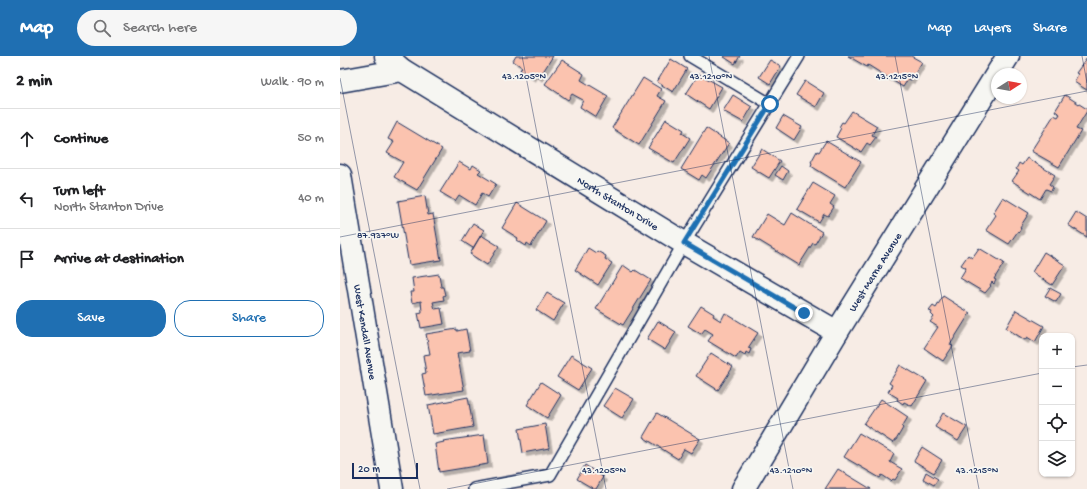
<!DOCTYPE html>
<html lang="en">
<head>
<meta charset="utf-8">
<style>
	body { margin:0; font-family:"Gochi Hand",sans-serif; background:#f6f6f6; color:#202124 }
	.controls { position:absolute; right:12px; bottom:12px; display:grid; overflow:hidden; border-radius:8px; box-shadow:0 1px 3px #0004 }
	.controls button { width:36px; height:36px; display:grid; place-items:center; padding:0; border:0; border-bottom:1px solid #e0e0e0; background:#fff; color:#202124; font:20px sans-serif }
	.compass { position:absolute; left:651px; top:12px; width:36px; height:36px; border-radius:50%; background:#fff; box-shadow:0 1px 3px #0004; rotate:79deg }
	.scale { position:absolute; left:12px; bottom:10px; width:66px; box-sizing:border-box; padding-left:4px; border:2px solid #1b2f5e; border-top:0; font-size:11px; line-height:14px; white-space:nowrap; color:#1b2f5e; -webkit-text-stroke:3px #f6f6f2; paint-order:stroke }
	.stop { position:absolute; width:12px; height:12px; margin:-9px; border:3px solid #1f6fb2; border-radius:50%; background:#fff }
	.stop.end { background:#1f6fb2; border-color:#fff; box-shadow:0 1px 4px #0008 }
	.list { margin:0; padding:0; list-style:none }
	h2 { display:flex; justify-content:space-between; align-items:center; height:52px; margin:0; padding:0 16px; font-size:17px }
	h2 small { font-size:13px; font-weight:400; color:#757577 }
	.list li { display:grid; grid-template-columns:26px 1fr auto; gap:12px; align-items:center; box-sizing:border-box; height:60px; padding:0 16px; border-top:1px solid #e0e0e0 }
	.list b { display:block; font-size:15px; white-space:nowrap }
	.list p { margin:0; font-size:13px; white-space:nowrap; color:#757577 }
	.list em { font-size:13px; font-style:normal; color:#757577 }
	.actions { display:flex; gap:8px; padding:12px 16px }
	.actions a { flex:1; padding:9px 0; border:1px solid #1f6fb2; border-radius:16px; text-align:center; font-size:14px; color:#1f6fb2 }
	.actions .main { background:#1f6fb2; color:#fff }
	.icon { flex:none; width:22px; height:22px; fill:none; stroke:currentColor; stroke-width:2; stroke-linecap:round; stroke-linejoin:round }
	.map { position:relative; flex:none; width:747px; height:433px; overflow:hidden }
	header { display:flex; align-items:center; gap:24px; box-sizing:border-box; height:56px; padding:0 20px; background:#1f6fb2; color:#fff }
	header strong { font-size:19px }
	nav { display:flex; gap:22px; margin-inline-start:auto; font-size:14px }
	.search { width:280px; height:36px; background:#f6f6f6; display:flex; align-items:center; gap:10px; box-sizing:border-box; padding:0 14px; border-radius:22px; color:#757577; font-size:15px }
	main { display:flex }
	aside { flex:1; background:#fff }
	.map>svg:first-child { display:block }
</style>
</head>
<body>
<header>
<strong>Map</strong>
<div class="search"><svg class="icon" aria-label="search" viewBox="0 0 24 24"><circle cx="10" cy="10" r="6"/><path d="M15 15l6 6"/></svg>Search here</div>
<nav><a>Map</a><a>Layers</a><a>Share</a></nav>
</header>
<main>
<aside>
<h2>2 min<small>Walk · 90 m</small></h2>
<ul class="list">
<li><svg class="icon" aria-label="ahead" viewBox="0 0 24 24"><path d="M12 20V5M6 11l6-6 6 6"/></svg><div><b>Continue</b></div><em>50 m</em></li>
<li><svg class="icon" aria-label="left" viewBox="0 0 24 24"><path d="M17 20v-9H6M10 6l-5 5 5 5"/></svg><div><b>Turn left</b><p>North Stanton Drive</p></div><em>40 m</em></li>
<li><svg class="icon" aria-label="arrive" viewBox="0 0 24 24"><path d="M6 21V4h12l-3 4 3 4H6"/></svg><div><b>Arrive at destination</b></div></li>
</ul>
<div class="actions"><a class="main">Save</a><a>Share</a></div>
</aside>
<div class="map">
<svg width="747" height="433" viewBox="0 0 747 433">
	<defs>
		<filter id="shadow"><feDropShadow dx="3.5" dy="3.5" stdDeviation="0" flood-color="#0004"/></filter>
	</defs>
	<rect width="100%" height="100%" fill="#f7ece5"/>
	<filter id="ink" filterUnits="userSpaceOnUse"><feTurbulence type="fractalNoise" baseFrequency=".025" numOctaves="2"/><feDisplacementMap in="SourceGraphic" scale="8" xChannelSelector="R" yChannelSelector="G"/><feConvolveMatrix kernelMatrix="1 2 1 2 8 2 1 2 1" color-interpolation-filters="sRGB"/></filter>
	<g filter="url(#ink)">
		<!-- building -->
		<path fill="#fbc3af" stroke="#1b2f5e" filter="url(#shadow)" d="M 176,0 L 213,0 L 199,22 L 194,18 L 192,22 L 180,14 L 182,11 L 173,5 Z
			M 384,0 L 400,0 L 395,8 L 384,1 Z
			M 508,0 L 571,0 L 582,6 L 571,24 L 568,23 L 563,31 L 528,9 L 527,11 Z
			M 747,2 L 747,34 L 734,26 L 738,18 L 736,17 Z
			M 331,3 L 347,13 L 333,36 L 317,26 Z
			M 222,4 L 244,18 L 241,24 L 268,40 L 256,61 L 240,51 L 243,44 L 232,38 L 228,44 L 205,28 Z
			M 430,4 L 441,10 L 430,28 L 419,21 Z
			M 359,18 L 382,31 L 369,53 L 346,38 Z
			M 303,22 L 321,33 L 317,40 L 326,45 L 299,89 L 272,72 Z
			M 465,25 L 484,37 L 476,51 L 456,39 Z
			M 393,39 L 412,51 L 403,66 L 383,55 Z
			M 725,39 L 747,53 L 747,55 L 736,73 L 741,75 L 719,111 L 691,95 L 714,59 L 718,61 L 720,58 L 715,55 Z
			M 512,55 L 537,70 L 532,79 L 536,81 L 530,89 L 527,87 L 521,96 L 496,81 L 501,72 L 499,71 L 502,66 L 504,67 Z
			M 443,60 L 462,71 L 454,84 L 436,72 Z
			M 326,63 L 344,74 L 342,77 L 350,82 L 334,107 L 308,92 Z
			M 57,66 L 102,93 L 77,134 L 54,121 L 63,106 L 47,97 L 54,86 L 48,83 Z
			M 366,72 L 389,87 L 366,122 L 362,119 L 359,124 L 341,113 Z
			M 486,85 L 521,106 L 505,131 L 471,110 L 472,107 L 471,106 L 477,95 L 479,96 Z
			M 422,93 L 440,105 L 429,122 L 411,111 Z
			M 687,102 L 715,119 L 709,128 L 713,131 L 711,135 L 706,133 L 700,143 L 672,125 L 679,115 L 676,113 L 679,107 L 682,109 Z
			M 119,106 L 131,113 L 133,109 L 141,114 L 138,117 L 156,128 L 148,141 L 142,137 L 135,149 L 119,139 L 115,145 L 100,136 Z
			M 441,110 L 448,115 L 443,124 L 435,119 Z
			M 473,127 L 495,140 L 490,148 L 494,151 L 488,160 L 484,158 L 479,166 L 457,153 Z
			M 85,140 L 88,159 L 93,158 L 101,204 L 69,209 L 58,145 Z
			M 663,141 L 689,157 L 680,171 L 681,172 L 679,176 L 678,175 L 669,188 L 646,174 L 656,159 L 653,157 Z
			M 177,147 L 206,165 L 191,190 L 187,187 L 186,190 L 177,184 L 178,182 L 162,172 Z
			M 736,156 L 747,163 L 747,181 L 728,169 Z
			M 452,157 L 482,176 L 475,188 L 473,187 L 459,209 L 413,181 L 427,158 L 445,169 Z
			M 133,167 L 144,174 L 133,192 L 122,185 Z
			M 141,179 L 159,190 L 147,209 L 130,198 Z
			M 248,192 L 256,197 L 257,195 L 266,200 L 265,203 L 272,207 L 258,229 L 235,214 Z
			M 639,192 L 664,207 L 654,223 L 656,224 L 654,228 L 652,226 L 650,229 L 651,230 L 645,237 L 620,222 L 626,212 L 621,209 L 628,199 L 632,202 Z
			M 704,196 L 725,209 L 712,229 L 692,216 Z
			M 283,209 L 293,216 L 295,214 L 311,224 L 283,269 L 256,253 Z
			M 99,218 L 101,231 L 103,231 L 105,239 L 103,240 L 104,244 L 93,246 L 95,253 L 101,252 L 104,268 L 81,272 L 78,257 L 82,256 L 81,245 L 72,247 L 70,236 L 74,236 L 72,222 Z
			M 710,232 L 721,238 L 716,246 L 705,240 Z
			M 207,237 L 224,247 L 213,265 L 196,254 Z
			M 603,240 L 630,257 L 610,289 L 613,290 L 603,305 L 584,292 L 598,271 L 590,266 L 594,261 L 591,258 L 592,256 L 589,255 L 593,250 L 596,252 Z
			M 361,250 L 374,258 L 373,260 L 381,265 L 385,257 L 418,277 L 408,292 L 411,293 L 409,298 L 406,296 L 405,299 L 400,296 L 396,302 L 368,285 L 373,278 L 365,273 L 361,278 L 348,270 Z
			M 676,254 L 704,270 L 695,286 L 687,281 L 685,284 L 666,272 Z
			M 318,265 L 336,276 L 325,294 L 307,283 Z
			M 117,273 L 117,275 L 126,273 L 130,295 L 117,297 L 124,334 L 86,340 L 82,318 L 86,317 L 83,299 L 90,298 L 86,278 Z
			M 371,297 L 393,311 L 378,334 L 356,320 Z
			M 231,299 L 252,312 L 238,334 L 217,321 Z
			M 560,309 L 587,325 L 572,350 L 564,346 L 563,348 L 557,344 L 558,342 L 548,336 L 552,329 L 549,327 Z
			M 201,326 L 221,339 L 207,362 L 187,349 Z
			M 275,332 L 294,343 L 282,362 L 263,350 Z
			M 128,341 L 133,371 L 93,378 L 88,349 Z
			M 541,343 L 568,361 L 562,371 L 563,372 L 556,384 L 555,384 L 553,387 L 524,368 Z
			M 317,357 L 360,383 L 351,397 L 344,393 L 338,403 L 303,381 Z
			M 603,357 L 627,371 L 618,385 L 595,371 Z
			M 205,368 L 209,392 L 183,397 L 179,373 Z
			M 519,377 L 554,398 L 550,406 L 562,413 L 555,424 L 553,423 L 551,425 L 542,419 L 540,422 L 504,401 Z
			M 144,379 L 148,408 L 99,416 L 95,388 L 104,386 L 103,385 Z
			M 582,391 L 602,404 L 594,417 L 574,405 Z
			M 245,409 L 263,421 L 256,433 L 254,433 L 237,423 Z
			M 498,413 L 531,433 L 485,433 Z
			M 586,416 L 598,423 L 594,429 L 583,423 Z"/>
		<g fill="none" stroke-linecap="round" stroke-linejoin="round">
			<!-- service casing -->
			<g stroke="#1b2f5e" stroke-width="14">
				<path id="service" d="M 350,0 L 430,48
					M 134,433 L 210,419 L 344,187 L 459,0"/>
			</g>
			<!-- minor casing -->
			<g stroke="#1b2f5e" stroke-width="25">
				<g id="minor">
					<path id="s1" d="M 46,0 L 62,14 L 344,187 L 497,276"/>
					<path d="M 0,25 L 62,14"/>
					<path id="s2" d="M 0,119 L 52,433"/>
					<path id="s3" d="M 403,433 L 497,276 L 668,0"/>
				</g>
			</g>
			<!-- service -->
			<use href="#service" stroke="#f6f6f2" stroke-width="11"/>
			<!-- minor -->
			<use href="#minor" stroke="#f6f6f2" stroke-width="22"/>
		</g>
	</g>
	<g fill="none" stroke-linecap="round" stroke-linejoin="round" filter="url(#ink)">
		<!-- route -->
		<path stroke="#1f6fb2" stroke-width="5" d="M 430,48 L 344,187 L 464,257"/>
	</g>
	<!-- ticks -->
	<path fill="none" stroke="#1b2f5e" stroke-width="1" stroke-opacity="0.45" d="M 182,0 L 266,433M 369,0 L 453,433M 555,0 L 639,433M 742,0 L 747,27M 0,22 L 80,433M 0,181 L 747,35M 732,311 L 747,309M 107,433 L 702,317"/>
	<g text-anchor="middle" stroke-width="3.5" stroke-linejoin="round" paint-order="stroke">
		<!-- street labels -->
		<g font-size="11" fill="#1b2f5e" stroke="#f6f6f2">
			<text dy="4" stroke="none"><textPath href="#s1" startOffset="275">North Stanton Drive</textPath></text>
			<text dy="4" stroke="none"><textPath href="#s3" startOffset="254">West Marne Avenue</textPath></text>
			<text dy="4" stroke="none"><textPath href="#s2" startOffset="159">West Kendall Avenue</textPath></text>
		</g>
	</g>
	<g font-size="10" text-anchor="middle" fill="#1b2f5e" stroke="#f6f6f2" stroke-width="3.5" stroke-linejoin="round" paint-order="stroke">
		<text x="184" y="23">43.1205°N</text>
		<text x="371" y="23">43.1210°N</text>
		<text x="557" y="23">43.1215°N</text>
		<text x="38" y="182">87.937°W</text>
		<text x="264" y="417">43.1205°N</text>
		<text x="451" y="417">43.1210°N</text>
		<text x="637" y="417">43.1215°N</text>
	</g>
</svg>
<div class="controls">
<button>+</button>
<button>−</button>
<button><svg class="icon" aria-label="locate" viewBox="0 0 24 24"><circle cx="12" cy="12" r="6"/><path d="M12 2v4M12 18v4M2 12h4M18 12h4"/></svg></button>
<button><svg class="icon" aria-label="layers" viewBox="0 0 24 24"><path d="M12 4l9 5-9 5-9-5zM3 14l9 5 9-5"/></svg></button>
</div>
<svg class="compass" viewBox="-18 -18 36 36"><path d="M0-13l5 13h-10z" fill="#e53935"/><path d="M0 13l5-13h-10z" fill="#757577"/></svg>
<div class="scale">20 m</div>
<div class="stop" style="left:430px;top:48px"></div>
<div class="stop end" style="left:464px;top:257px"></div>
</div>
</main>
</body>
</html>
